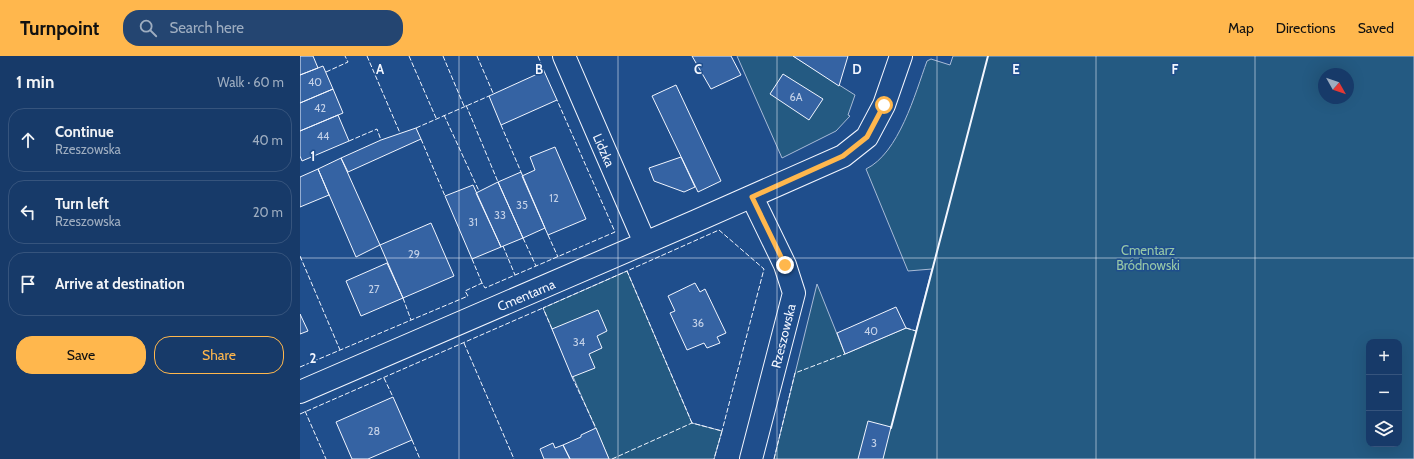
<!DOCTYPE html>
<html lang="en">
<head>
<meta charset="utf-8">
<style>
	body { margin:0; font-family:Cabin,sans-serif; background:#244571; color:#f1f3f6 }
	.controls { position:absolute; right:12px; bottom:12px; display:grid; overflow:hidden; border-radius:8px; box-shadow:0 4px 16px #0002 }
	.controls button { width:36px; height:36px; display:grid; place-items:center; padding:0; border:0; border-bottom:1px solid #36547d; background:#173a69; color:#f1f3f6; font:20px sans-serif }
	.compass { position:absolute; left:1018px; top:12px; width:36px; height:36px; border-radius:50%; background:#173a69; box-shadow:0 4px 16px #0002; rotate:130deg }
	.stop { position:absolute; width:12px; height:12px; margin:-9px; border:3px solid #ffb74d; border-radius:50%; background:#fff }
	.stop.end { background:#ffb74d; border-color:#fff; box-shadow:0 1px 4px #0008 }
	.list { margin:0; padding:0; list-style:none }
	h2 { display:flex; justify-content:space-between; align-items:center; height:52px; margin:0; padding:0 16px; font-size:17px }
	h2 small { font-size:13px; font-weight:400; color:#9eadc0 }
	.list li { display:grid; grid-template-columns:26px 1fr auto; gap:12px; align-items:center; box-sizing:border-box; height:64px; margin:0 8px 8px; padding:0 8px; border:1px solid #36547d; border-radius:16px }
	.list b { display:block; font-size:15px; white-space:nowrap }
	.list p { margin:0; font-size:13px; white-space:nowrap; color:#9eadc0 }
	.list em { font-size:13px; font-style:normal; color:#9eadc0 }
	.actions { display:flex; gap:8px; padding:12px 16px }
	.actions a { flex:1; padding:9px 0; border:1px solid #ffb74d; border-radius:16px; text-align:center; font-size:14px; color:#ffb74d }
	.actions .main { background:#ffb74d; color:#111 }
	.icon { flex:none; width:22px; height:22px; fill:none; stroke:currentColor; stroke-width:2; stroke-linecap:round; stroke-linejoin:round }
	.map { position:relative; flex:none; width:1114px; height:403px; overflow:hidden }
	header { display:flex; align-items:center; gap:24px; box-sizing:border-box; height:56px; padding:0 20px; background:#ffb74d; color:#111 }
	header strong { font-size:19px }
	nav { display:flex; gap:22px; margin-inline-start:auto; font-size:14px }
	.search { width:280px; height:36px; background:#244571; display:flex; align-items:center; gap:10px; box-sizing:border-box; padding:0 14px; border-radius:16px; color:#9eadc0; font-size:15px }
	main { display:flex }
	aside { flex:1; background:#173a69 }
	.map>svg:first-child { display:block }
</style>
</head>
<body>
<header>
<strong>Turnpoint</strong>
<div class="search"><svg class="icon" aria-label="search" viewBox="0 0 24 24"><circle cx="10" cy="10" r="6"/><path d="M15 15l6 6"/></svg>Search here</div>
<nav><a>Map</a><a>Directions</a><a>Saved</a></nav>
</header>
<main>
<aside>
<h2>1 min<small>Walk · 60 m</small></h2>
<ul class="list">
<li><svg class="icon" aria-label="ahead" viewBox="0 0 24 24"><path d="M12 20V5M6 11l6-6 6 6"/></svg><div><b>Continue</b><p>Rzeszowska</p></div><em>40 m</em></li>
<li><svg class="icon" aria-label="left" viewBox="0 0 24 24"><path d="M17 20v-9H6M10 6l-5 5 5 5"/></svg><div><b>Turn left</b><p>Rzeszowska</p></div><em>20 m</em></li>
<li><svg class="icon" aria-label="arrive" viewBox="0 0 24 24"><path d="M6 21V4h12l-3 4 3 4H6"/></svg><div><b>Arrive at destination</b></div></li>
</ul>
<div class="actions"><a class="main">Save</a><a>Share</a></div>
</aside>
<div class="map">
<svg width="1114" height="403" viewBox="0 0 1114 403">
	<rect width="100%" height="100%" fill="#1f4e8c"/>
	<!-- green -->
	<path fill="#245a82" stroke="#a8bbd7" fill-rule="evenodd" d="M 437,0 L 493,0 L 555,39 L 548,59 L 550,60 L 536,75 L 482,102 Z
		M 653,0 L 1114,0 L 1114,403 L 474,403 L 517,228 L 545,298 L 606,272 L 616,275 L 632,213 L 608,215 L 566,113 C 599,97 615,38 627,5 L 631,3 L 650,9 ZM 1024,18 L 1048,18 L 1048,42 L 1024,42 ZM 1069,286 L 1099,286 L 1099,388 L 1069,388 Z
		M 327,215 L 392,367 L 422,375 L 414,403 L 309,403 L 243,252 Z"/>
	<!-- building -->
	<path fill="#3563a3" stroke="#f2f6ff" d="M 0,0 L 13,0 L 18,12 L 0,19 Z
		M 392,0 L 431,0 L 441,19 L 411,33 Z
		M 493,0 L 548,0 L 539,30 Z
		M 23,10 L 33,33 L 0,47 L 0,19 Z
		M 244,15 L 257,44 L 201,69 L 189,40 Z
		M 483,18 L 523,43 L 509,64 L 470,38 Z
		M 376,29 L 421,125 L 398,136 L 352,40 Z
		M 33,33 L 43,57 L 0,75 L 0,47 Z
		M 38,59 L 49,85 L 2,105 L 0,100 L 0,75 Z
		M 116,72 L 121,83 L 48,116 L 41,102 L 81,84 Z
		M 255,91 L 286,163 L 248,179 L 222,120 L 235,114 L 230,101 Z
		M 381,101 L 395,131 L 384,136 L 354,125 L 349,112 Z
		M 41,102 L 80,189 L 56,201 L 18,113 Z
		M 18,113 L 29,139 L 0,151 L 0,121 Z
		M 221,116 L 245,172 L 223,182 L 198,126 Z
		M 198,126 L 223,182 L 201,191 L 176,137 Z
		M 173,129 L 201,191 L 172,203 L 145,140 Z
		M 131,167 L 154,220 L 103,242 L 80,189 Z
		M 87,207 L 103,242 L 61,260 L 46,225 Z
		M 395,227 L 400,236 L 405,233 L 426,277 L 417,281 L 420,287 L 407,292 L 404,287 L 387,294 L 370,257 L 375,255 L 368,240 Z
		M 596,251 L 606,272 L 545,298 L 537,277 Z
		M 298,254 L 307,275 L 297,280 L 302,292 L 289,298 L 295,312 L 272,321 L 252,273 Z
		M 0,258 L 8,275 L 0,278 Z
		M 93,341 L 112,384 L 68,403 L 52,403 L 36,366 Z
		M 568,365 L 591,371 L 583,403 L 558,403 Z
		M 296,372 L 309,403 L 270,403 L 263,389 L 281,381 L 281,379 Z
		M 253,387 L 255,392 L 263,389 L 270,403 L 244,403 L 240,393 Z"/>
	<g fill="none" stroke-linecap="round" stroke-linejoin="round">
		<!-- minor casing -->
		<g stroke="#f2f6ff" stroke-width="24">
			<path id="minor" d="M 264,0 L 345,187
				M 0,336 L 396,165 L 543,100 L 567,81 L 584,49 L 601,0
				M 451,403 L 494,237 L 485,209 L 452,141"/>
		</g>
		<!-- minor -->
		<use href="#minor" stroke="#1f4e8c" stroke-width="22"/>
		<!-- fence -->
		<path stroke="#f2f6ff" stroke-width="1" stroke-dasharray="5 2" stroke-linecap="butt" d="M 67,0 L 100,77
			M 109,0 L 136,62
			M 143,0 L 164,50
			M 177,0 L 193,37
			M 238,0 L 244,15
			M 26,16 L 48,6 L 45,0
			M 166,49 L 198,126
			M 144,59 L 179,135
			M 201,69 L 221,116
			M 116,72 L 189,40
			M 121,83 L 145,140
			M 49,85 L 77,73 L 81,84
			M 248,179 L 258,201
			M 223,182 L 236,210
			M 203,190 L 215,219
			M 0,200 L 40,294
			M 172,203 L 182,227
			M 103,242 L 111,264
			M 606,272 L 616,275
			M 252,273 L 243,252 L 327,215
			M 164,287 L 214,403
			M 0,311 L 168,240 L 165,235 L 182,227 L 185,232 L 315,176 L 257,44
			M 272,321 L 296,372
			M 84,322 L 93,341
			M 5,355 L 26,403
			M 0,358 L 243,252
			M 392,367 L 327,215 L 419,174 L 464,213 L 422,375
			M 112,384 L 120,403
			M 312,403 L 392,367 L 422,375 L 414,403
			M 474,403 L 495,317 L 545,298"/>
		<!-- wall -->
		<path stroke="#f2f6ff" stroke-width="2" d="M 591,372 L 688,0"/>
	</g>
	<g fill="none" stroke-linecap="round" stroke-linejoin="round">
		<!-- route -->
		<path stroke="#ffb74d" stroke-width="5" d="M 485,209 L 452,141 L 543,100 L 567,81 L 584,49"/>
	</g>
	<!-- grid -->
	<path fill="none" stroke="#f2f6ff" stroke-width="1" stroke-opacity="0.55" d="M 159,0 L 159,403M 318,0 L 318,403M 477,0 L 477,403M 637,0 L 637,403M 796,0 L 796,403M 955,0 L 955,403M 0,202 L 1114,202"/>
	<g text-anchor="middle" stroke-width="3" stroke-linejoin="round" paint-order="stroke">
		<!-- number labels -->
		<g font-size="11" fill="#c3d1e8">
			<text x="15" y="30">40</text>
			<text x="496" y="45">6A</text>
			<text x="20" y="56">42</text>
			<text x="23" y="84">44</text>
			<text x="254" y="146">12</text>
			<text x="222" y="153">35</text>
			<text x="200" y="163">33</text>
			<text x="173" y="170">31</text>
			<text x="114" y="202">29</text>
			<text x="74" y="237">27</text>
			<text x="398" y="271">36</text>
			<text x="571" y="279">40</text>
			<text x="279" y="290">34</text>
			<text x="74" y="379">28</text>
			<text x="574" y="391">3</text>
		</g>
		<!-- street labels -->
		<g font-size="13" fill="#f2f6ff" stroke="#1f4e8c">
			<text transform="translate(304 94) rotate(66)" y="5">Lidzka</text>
			<text transform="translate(226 239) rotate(-23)" y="5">Cmentarna</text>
			<text transform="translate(483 280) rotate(-76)" y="5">Rzeszowska</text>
		</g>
		<!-- park labels -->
		<g font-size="13" fill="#97c8a6" stroke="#1f4e8c">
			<text x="848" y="199">Cmentarz<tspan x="848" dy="15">Bródnowski</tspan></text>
		</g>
	</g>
	<g font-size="13" text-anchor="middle" font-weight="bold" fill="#f2f6ff" stroke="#1f4e8c" stroke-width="3" stroke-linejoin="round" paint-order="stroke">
		<text x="80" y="18">A</text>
		<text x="239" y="18">B</text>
		<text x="398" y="18">C</text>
		<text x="557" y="18">D</text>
		<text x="716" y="18">E</text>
		<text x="875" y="18">F</text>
		<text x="13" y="105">1</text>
		<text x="13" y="307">2</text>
	</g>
</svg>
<div class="controls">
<button>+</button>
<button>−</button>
<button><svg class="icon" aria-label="layers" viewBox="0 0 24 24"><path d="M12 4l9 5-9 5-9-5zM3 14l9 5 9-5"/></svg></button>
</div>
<svg class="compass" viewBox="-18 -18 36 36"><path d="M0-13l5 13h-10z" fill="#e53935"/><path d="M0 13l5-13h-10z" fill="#9eadc0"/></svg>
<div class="stop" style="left:584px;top:49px"></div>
<div class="stop end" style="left:485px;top:209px"></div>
</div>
</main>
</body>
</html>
